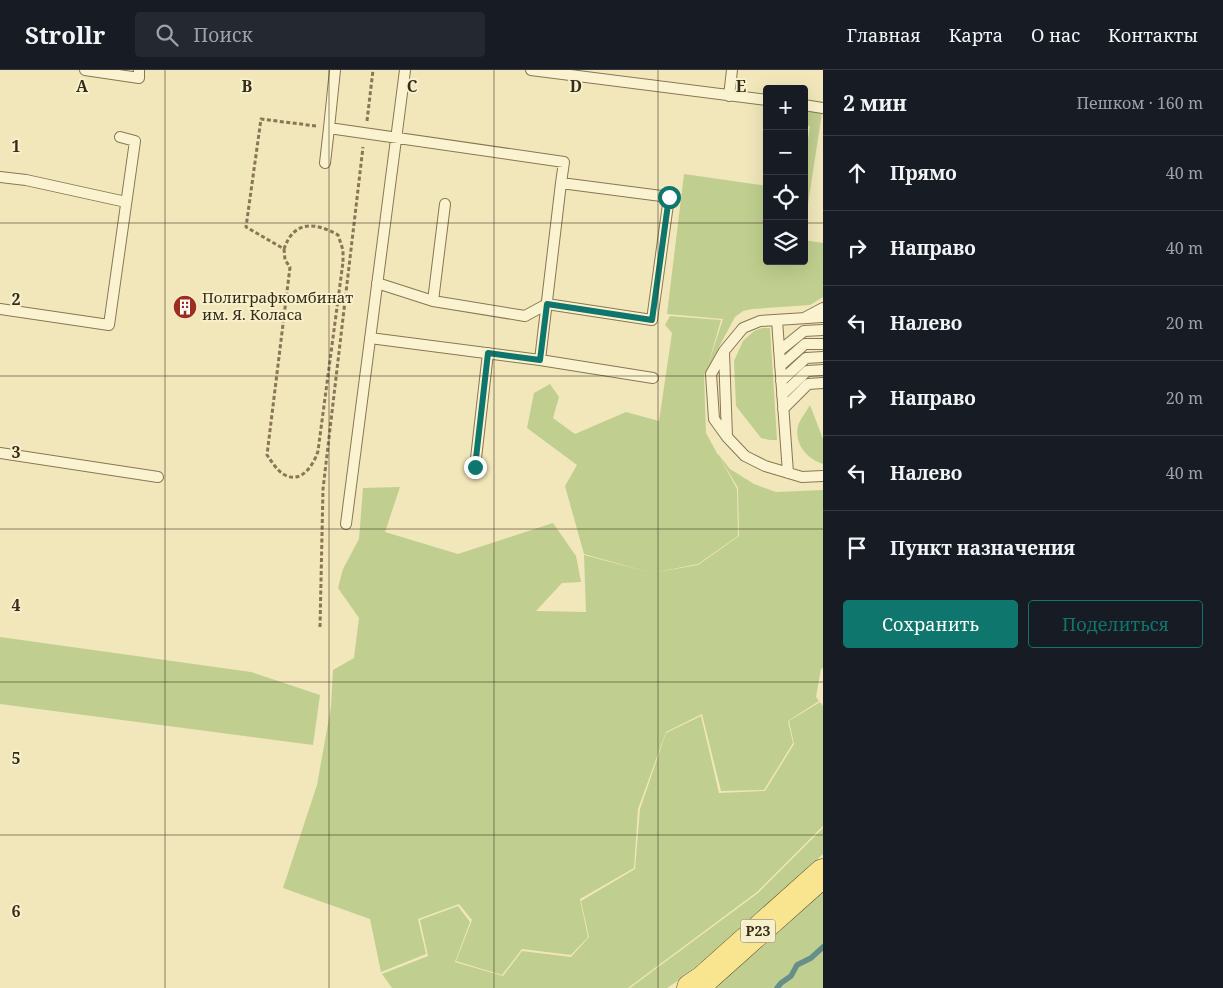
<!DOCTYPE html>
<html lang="ru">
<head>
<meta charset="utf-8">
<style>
	body { margin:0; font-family:"Noto Serif",serif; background:#242831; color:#f1f3f6 }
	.controls { position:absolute; right:15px; top:15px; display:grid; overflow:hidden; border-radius:5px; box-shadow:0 5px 20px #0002 }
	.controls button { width:45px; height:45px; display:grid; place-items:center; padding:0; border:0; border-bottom:1px solid #363941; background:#171b24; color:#f1f3f6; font:25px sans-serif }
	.stop { position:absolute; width:15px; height:15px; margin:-11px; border:4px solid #0f766e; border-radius:50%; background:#fff }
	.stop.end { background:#0f766e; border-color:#fff; box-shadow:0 1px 5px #0008 }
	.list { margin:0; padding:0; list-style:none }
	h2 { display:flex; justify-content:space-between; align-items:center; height:65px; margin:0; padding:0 20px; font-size:21px }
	h2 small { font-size:16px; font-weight:400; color:#9ea1a6 }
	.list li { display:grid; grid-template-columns:32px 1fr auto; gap:15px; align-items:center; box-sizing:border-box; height:75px; padding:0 20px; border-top:1px solid #363941 }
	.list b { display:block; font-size:19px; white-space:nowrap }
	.list em { font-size:16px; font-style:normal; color:#9ea1a6 }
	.actions { display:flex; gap:10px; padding:15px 20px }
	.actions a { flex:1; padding:11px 0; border:1px solid #0f766e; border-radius:5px; text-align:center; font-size:18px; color:#0f766e }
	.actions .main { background:#0f766e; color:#fff }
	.icon { flex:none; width:28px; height:28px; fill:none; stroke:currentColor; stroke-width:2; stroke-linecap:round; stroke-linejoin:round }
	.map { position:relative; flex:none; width:823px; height:918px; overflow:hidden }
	header { display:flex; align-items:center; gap:30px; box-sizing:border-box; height:70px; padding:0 25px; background:#171b24; border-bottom:1px solid #363941 }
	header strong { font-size:24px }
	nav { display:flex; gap:28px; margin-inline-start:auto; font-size:18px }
	.search { width:350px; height:45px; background:#242831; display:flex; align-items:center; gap:12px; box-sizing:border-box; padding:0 18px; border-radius:5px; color:#9ea1a6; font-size:19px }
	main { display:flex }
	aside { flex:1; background:#171b24 }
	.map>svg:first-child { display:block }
</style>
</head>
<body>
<header>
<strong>Strollr</strong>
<div class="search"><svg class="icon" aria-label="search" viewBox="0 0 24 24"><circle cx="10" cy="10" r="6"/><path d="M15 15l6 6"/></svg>Поиск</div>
<nav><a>Главная</a><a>Карта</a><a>О нас</a><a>Контакты</a></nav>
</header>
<main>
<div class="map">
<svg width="823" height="918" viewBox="0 0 823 918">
	<rect width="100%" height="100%" fill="#f1e7bb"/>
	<!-- green -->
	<path fill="#c0cf8f" d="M 804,40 L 822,43 L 804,160 L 804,95 L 810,56 L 804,55 Z
		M 684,104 L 767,116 L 767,191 L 804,191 L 804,170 L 823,173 L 823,227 L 810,235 L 752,239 L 743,241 L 735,247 L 704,305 L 706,363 L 718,385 L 718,384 L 730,399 L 754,414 L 776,422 L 823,420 L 823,598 L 821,599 L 816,627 L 819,631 L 788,651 L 793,673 L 764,720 L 721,721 L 702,644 L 666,662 L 638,739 L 634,798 L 580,829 L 588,867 L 571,885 L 522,879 L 502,905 L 456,891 L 472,850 L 459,834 L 418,849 L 426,884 L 381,902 L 370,849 L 283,818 L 317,715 L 331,637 L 333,600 L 354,588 L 359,548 L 338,518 L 343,499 L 359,469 L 363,418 L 400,417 L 385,462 L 458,484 L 553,453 L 576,486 L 581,512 L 562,513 L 536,541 L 586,542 L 584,485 L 652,503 L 698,495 L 739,466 L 738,418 L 719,386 L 737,419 L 738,466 L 698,494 L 652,503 L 584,484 L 565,416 L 577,395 L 527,358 L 534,323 L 550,314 L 559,327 L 553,348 L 575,364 L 626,342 L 659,351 L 672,263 L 665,255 L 670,246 L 721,250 L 708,295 L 723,249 L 667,244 Z
		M 762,258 L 770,258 L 777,370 L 770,370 L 761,368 L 736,336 L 734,291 L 743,271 L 754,261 Z
		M 810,335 L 823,369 L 823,394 C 807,389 794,374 798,356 C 800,349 807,341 810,335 Z
		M 0,567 L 251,602 L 320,625 L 313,675 L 0,634 Z
		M 820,632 L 823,636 L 823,756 L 757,822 L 628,918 L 392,918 L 382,904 L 428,886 L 420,850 L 458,836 L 470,852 L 455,892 L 503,906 L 522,881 L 571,887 L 589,867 L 581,831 L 635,799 L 640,739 L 666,663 L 701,646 L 719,723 L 765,721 L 794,674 L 789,651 Z
		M 823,758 L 823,784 L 739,862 L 679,910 L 667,918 L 630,918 L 758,823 Z
		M 823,818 L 823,918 L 710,918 L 759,880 Z"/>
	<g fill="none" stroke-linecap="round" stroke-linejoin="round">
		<!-- stream -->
		<path stroke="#678f8a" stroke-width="5.5" d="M 777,918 L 781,913 L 791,906 L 797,895 L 811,888 L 823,877"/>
		<!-- service casing -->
		<g stroke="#897654" stroke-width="12">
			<path id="service" d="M 85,0 L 139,8 L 139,0
				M 335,0 L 329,58 L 564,92 L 561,113 L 669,127 L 652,250 L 547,234 L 525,246 L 433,231 L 377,213
				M 531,0 L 767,30
				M 729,26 L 732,0
				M 804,35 L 823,38
				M 325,93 L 329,58
				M 0,107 L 26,110 L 126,132
				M 433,231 L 445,134
				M 0,239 L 109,255 L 135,71 L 120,67
				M 806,247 L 823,238
				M 822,247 L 760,251 L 743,258 L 724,281 L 711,304 L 714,349 L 727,367 L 745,386 L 765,396 L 802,407 L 823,406
				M 777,250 L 788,403
				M 370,268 L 540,290 L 653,308
				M 779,281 L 804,261 L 823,260
				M 724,282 L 727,367
				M 540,290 L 561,113
				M 780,296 L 805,274 L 823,274
				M 781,311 L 806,288 L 823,287
				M 782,325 L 807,301 L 823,300
				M 783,339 L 808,314 L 823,313
				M 0,383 L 158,407
				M 475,397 L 488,283
				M 346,454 L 405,0"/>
		</g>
		<!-- primary casing -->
		<g stroke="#564329" stroke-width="29">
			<path id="primary" d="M 691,918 L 703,910 L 823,803"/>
		</g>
		<!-- path -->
		<path stroke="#897654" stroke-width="3" stroke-dasharray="4 2.5" stroke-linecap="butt" d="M 367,51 L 373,0
			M 316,56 L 261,49 L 246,157 L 284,179 C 294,150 315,152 338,165 L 343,180 L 343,192 L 345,192
			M 284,179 L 285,190 L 290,197 L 267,385 C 272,392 277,401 285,405 C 302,414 314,394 318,381 L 343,192
			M 320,557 L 323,419 L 363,77"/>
		<!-- service -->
		<use href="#service" stroke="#fbf3cf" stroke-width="10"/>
		<!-- primary -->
		<use href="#primary" stroke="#f9e48f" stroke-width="28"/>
	</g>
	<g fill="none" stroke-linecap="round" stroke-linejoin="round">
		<!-- route -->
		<path stroke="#0f766e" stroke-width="6" d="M 475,397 L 488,283 L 540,290 L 547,234 L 652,250 L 669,127"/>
	</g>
	<!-- grid -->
	<path fill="none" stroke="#372c1a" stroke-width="1" stroke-opacity="0.55" d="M 165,0 L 165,918M 329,0 L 329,918M 494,0 L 494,918M 658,0 L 658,918M 0,153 L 767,153M 804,153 L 823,153M 0,306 L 823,306M 0,459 L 823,459M 0,612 L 823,612M 0,765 L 823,765"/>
	<!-- icons -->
	<defs>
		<g id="building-disc" transform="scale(1.25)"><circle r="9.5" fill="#9d2d1f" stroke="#f8f0cb"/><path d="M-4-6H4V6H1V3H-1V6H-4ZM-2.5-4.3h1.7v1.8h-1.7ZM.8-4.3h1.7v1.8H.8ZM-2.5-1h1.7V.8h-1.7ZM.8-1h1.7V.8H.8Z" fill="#fff"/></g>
	</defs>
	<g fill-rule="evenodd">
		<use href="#building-disc" x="185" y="237"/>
	</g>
	<g text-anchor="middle" stroke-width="4" stroke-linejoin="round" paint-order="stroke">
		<!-- shield labels -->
		<rect fill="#f8f0cb" stroke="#71674f" stroke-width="1" x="740.5" y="849.5" width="35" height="23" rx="4"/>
		<g font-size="14" font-weight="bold" fill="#372c1a">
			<text x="758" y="866">Р23</text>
		</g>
		<!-- poi labels -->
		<g font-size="15" fill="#372c1a" stroke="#f8f0cb" text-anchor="start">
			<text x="202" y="233">Полиграфкомбинат<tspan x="202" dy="17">им. Я. Коласа</tspan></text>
		</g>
	</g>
	<g font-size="16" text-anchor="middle" font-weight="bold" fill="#372c1a" stroke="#f8f0cb" stroke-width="4" stroke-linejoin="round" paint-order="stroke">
		<text x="82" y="22">A</text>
		<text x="247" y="22">B</text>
		<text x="412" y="22">C</text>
		<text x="576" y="22">D</text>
		<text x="741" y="22">E</text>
		<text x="16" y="82">1</text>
		<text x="16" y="235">2</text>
		<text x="16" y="388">3</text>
		<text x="16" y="541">4</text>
		<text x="16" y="694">5</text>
		<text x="16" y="847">6</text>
	</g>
</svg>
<div class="controls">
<button>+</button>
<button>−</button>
<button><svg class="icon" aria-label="locate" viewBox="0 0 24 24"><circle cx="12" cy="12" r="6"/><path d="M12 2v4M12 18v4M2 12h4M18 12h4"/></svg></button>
<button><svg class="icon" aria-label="layers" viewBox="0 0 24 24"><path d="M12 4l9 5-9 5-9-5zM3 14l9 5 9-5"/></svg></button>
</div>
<div class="stop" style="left:669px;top:127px"></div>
<div class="stop end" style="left:475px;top:397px"></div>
</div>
<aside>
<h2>2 мин<small>Пешком · 160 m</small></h2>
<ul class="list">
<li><svg class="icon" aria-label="ahead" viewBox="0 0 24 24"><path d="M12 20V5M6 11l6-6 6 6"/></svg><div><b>Прямо</b></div><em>40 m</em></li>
<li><svg class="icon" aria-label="right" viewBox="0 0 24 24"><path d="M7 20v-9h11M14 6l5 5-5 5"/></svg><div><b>Направо</b></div><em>40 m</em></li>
<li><svg class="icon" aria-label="left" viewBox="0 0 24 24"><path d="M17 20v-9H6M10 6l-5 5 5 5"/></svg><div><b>Налево</b></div><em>20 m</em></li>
<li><svg class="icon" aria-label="right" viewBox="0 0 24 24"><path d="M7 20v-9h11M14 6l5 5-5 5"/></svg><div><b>Направо</b></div><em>20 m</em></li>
<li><svg class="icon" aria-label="left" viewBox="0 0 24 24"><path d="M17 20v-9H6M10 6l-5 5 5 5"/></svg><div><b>Налево</b></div><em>40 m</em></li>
<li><svg class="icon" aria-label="arrive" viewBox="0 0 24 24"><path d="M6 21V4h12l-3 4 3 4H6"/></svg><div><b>Пункт назначения</b></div></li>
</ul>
<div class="actions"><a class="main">Сохранить</a><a>Поделиться</a></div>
</aside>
</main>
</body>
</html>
